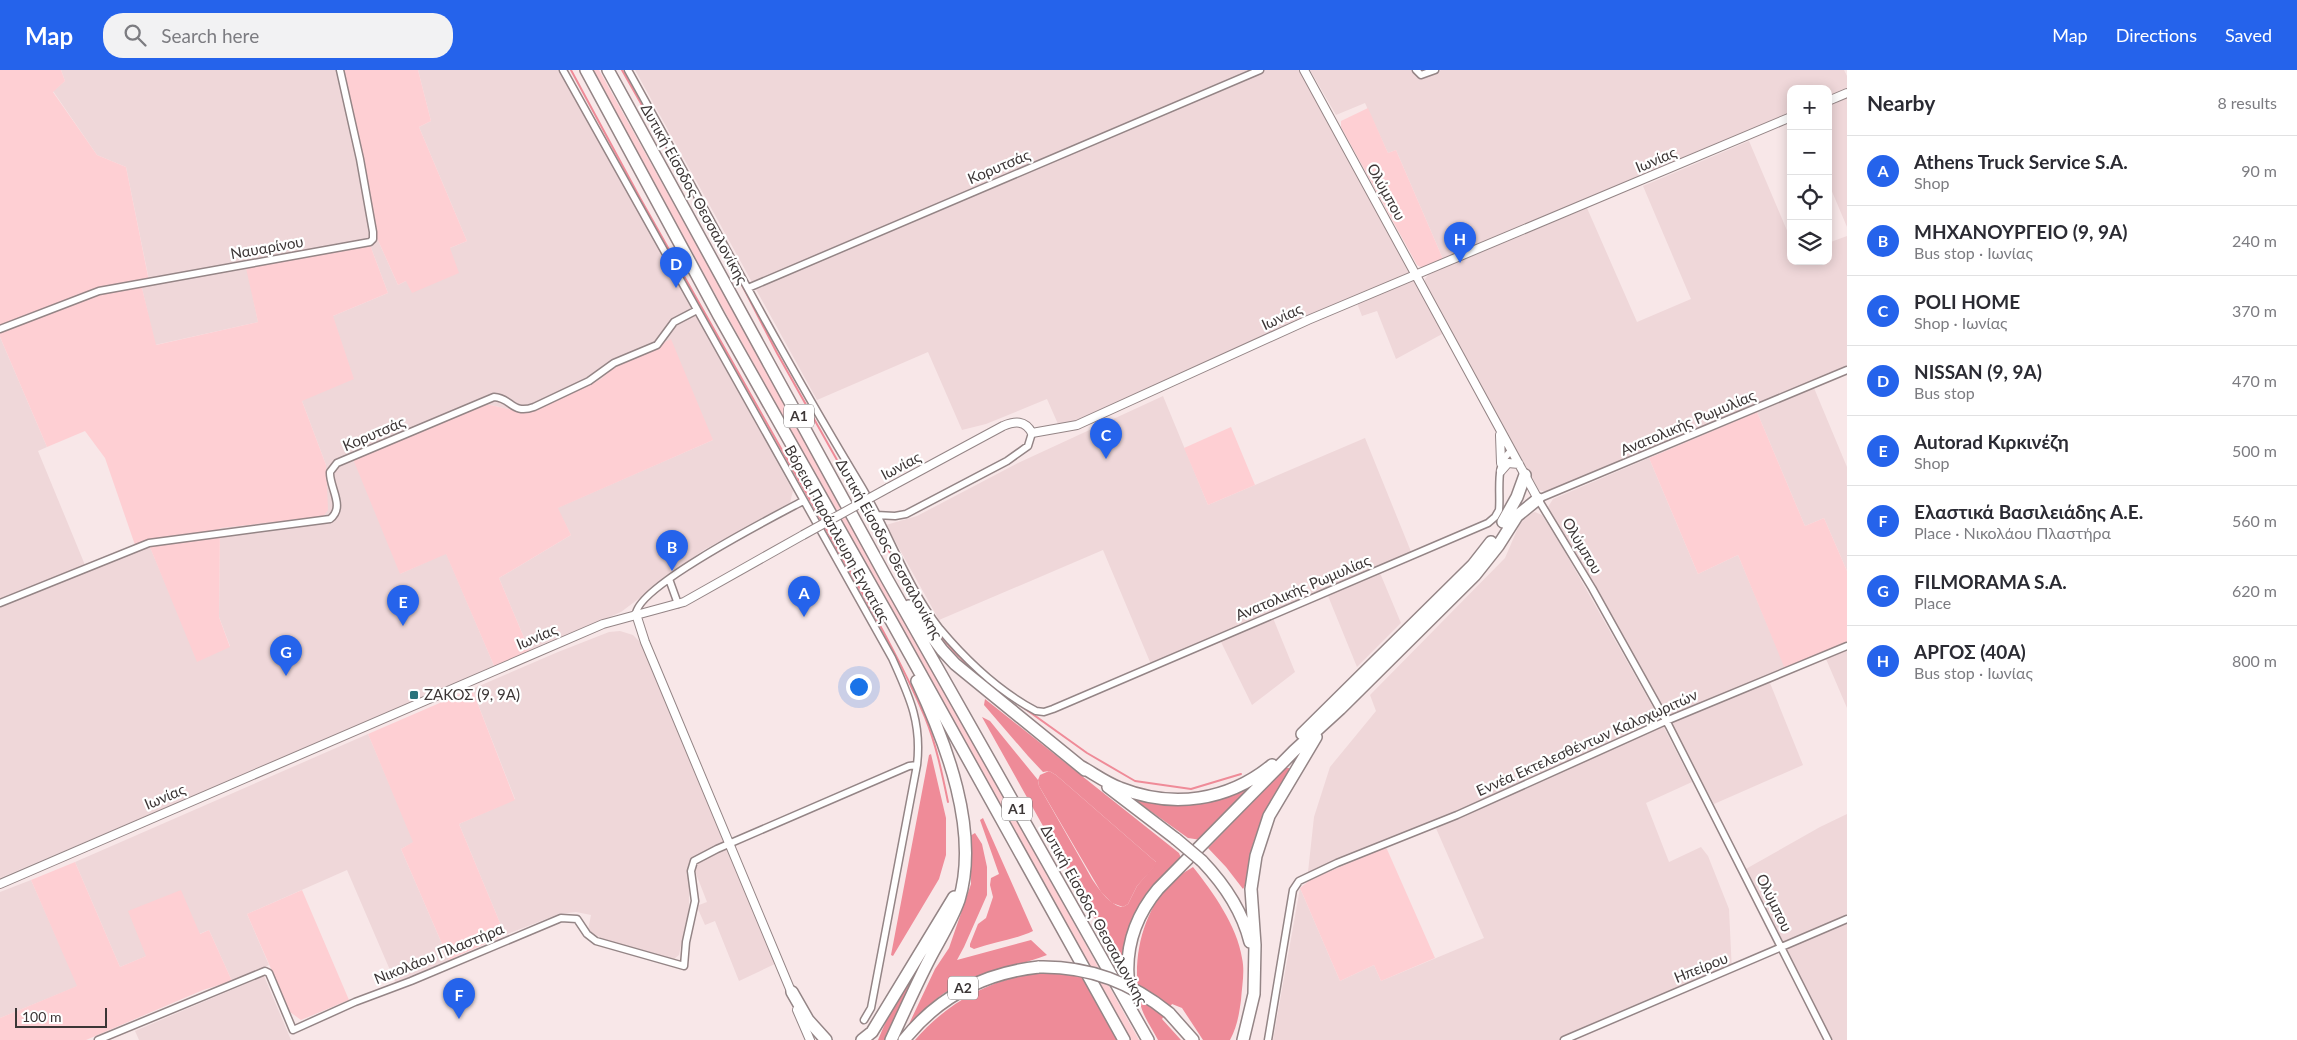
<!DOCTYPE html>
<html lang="en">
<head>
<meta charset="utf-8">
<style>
	body { margin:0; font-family:Lato,sans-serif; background:#f2f2f3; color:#2b2b33 }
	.controls { position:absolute; right:15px; top:15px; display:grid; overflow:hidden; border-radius:10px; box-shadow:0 2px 12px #0003 }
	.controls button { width:45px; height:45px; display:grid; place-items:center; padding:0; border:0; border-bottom:1px solid #e1e1e2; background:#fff; color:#2b2b33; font:25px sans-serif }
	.scale { position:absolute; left:15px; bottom:12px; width:92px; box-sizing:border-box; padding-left:5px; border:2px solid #3c3636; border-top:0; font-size:14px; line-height:18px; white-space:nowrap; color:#3c3636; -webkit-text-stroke:4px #fff; paint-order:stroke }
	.you { position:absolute; left:858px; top:616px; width:18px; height:18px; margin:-12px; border:4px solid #fff; border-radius:50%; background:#1a73e8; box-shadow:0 0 0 8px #1a73e833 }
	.badge { display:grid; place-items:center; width:32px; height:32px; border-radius:50%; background:#2563eb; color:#fff; font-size:16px; font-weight:700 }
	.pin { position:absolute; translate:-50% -41px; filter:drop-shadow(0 1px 2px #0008) }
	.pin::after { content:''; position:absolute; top:26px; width:18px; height:15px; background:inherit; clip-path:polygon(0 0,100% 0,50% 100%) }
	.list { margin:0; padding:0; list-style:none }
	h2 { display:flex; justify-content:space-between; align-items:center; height:65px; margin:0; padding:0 20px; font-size:21px }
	h2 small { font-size:16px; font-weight:400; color:#7c7c81 }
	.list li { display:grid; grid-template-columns:32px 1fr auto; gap:15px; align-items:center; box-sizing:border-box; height:70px; padding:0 20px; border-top:1px solid #e1e1e2 }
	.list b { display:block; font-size:19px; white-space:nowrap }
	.list p { margin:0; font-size:16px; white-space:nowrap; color:#7c7c81 }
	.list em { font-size:16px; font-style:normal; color:#7c7c81 }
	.icon { flex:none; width:28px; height:28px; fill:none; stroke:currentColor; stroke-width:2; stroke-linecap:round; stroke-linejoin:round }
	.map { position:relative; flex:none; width:1847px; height:970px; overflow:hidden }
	header { display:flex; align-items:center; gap:30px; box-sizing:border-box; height:70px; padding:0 25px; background:#2563eb; color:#fff }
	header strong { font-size:24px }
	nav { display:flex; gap:28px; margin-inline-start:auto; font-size:18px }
	.search { width:350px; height:45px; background:#f2f2f3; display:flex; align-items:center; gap:12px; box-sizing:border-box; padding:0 18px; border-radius:20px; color:#7c7c81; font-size:19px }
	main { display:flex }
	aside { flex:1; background:#fff }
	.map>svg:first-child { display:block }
</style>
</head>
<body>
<header>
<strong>Map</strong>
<div class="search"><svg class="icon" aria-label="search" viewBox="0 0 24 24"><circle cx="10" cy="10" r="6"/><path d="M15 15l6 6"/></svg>Search here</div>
<nav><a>Map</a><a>Directions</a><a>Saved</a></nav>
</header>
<main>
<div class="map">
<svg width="1847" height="970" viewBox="0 0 1847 970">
	<rect width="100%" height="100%" fill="#f8e7e8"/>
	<!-- built -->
	<path fill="#efd7d9" d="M 61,0 L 344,0 L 377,168 L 398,215 L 406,211 L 450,178 L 467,171 L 419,57 L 431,51 L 418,0 L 560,0 L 793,421 L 790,433 L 702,481 L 621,542 L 530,582 L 499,508 L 571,465 L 557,438 L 713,370 L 616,295 L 601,309 L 528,343 L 486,334 L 400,504 L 446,483 L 495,598 L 0,808 L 0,267 L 47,377 L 38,381 L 85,495 L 147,470 L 198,591 L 230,576 L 219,547 L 220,458 L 322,447 L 326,395 L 302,331 L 333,246 L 388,223 L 370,175 L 247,198 L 258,252 L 155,275 L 142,218 L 150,215 L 126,97 L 97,85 L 53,21 L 65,11 Z
		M 635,0 L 1301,0 L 1410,203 L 1408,206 L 1075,352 L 1058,354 L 1047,329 L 986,354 L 962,360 L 928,282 L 817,330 Z
		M 1310,0 L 1415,0 L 1419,9 L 1441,0 L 1844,0 L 1847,6 L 1847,20 L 1828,28 L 1828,19 L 1791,19 L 1791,43 L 1443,189 L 1396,80 L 1388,83 L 1365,33 L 1336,45 Z
		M 1847,28 L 1847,157 L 1828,112 L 1828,36 Z
		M 1749,71 L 1791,170 L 1791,191 L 1828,191 L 1828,173 L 1847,166 L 1847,297 L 1550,423 L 1539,420 L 1425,214 L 1425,209 L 1429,204 L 1587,138 L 1637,252 L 1691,229 L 1643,116 Z
		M 1415,210 L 1444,263 L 1396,289 L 1377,241 L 1362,246 L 1357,233 Z
		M 1814,318 L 1847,397 L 1847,501 L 1824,448 L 1805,456 L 1757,342 Z
		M 1163,326 L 1208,435 L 1365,368 L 1414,489 L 1380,503 L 1401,553 L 1357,597 L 1328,526 L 1273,548 L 1295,602 L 1252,635 L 1221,572 L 1153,599 L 1103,480 L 939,550 L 886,455 L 917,446 L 1018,393 Z
		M 1649,388 L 1698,504 L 1738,485 L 1788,604 L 1770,613 L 1803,695 L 1714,734 L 1548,437 L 1553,429 Z
		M 1535,442 L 1542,445 L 1561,475 L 1658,646 L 1692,712 L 1646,733 L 1669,792 L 1701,777 L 1708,786 L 1729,839 L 1732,902 L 1573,970 L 1273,970 L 1300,818 L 1340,911 L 1374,895 L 1381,911 L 1484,868 L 1435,756 L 1310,810 L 1308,802 L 1314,747 L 1330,697 L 1376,641 L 1370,625 L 1505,488 L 1523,446 Z
		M 620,561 L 633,565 L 641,573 L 777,893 L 739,911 L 715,851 L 705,855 L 698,839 L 699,835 L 707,832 L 695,801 L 689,803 L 689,839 L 679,885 L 674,889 L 607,872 L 588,860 L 591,845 L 576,842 L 559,844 L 505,865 L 459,754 L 515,729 L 472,619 L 558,582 L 609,562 Z
		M 1847,580 L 1847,638 L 1826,589 Z
		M 368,664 L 414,772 L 401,779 L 449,890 L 396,914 L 347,800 L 247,844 L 269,895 L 232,911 L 209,860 L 120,897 L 75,792 Z
		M 1847,744 L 1847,970 L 1831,970 L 1744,800 L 1820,757 Z
		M 31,810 L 78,916 L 0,948 L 0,822 Z
		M 264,906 L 291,970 L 139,970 L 135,961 Z"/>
	<!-- green -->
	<path fill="#fecfd3" d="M 0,0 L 61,0 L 65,11 L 53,22 L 97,85 L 126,97 L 150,216 L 142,218 L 156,275 L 258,252 L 246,198 L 370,175 L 388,223 L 333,246 L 354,309 L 302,331 L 326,395 L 328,440 L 323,447 L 220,458 L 219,547 L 230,577 L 197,592 L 147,470 L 135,475 L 105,388 L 85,361 L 47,377 L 0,267 Z
		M 344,0 L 418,0 L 431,51 L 419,57 L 467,171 L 450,178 L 459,203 L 412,223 L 406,211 L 398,215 L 377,168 Z
		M 591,0 L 599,0 L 1139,970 L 1128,970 Z
		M 1368,38 L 1388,83 L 1396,80 L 1443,189 C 1434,194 1425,201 1417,195 L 1341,57 L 1341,51 Z
		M 671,269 L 713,370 L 558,438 L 571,465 L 499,508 L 530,582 L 495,598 L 446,484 L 400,504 L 353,389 L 486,334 L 528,343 L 601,309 L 616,295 Z
		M 1757,342 L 1805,456 L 1824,448 L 1847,501 L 1847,573 L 1785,599 L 1738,485 L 1698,504 L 1649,388 Z
		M 1231,357 L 1255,415 L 1208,435 L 1184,378 Z
		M 472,619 L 515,730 L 459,754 L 505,865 L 449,890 L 401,779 L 413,772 L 368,664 Z
		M 1386,777 L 1435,888 L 1381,911 L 1374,895 L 1340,911 L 1300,818 L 1310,810 Z
		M 75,792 L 120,897 L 146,886 L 128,841 L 181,820 L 200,864 L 209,860 L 232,911 L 203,920 L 86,970 L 0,970 L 0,948 L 77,916 L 31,810 Z
		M 302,820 L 349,930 L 301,950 L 290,942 L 247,844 Z"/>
	<!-- forest -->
	<path fill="#ee8b98" d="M 985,629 L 1179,783 L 1181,788 L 1148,825 L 1124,888 L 1117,888 L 982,647 L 990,651 L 1038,710 L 1039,716 L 1092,809 C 1099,819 1110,836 1123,837 L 1128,834 L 1137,816 L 1155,795 L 1156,792 L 1056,705 L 1049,701 L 1043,702 L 1028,686 L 984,635 Z
		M 1286,698 L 1289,698 L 1290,702 C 1274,728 1256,755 1250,786 C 1248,796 1250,811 1243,819 L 1226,797 L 1208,778 Z
		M 1244,720 L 1248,722 L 1201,770 L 1188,768 L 1135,730 L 1135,728 C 1181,734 1199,737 1244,720 Z
		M 975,763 L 982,774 L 987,797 L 987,825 L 964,877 L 957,890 L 1031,870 L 1047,885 C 1010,899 966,904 934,931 C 926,939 919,949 911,957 L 909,954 L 935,899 L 949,878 L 971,814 L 970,766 Z
		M 1193,797 C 1213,822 1237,856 1242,888 C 1245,901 1242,916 1241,930 C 1239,945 1237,957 1230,970 L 1203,970 L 1182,938 L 1172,934 L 1162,949 L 1181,970 L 1158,970 C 1152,958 1142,945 1140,932 C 1131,890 1142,840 1174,810 C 1179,805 1187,801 1193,797 Z
		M 925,892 L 887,970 L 878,970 C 889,943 904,913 925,892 Z
		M 1040,902 L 1081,905 L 1119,970 L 915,970 C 949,931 989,910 1040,902 Z"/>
	<!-- water -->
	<path fill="#ef8b98" d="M 931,684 L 946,748 L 946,785 L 939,809 L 893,886 L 891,885 L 929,685 Z
		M 1049,701 L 1056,705 L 1156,792 L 1156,795 L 1137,816 L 1128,834 L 1123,837 L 1112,833 L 1101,822 L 1039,716 L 1038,710 L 1040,705 Z
		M 983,748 L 1033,861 C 1014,870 994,872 974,879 L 970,877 L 970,874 L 978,854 L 986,848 L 993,827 L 990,815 L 991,808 L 999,804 L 980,750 Z"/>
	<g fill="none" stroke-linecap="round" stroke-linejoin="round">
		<!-- stream -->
		<path stroke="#ef8b98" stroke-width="2" d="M 571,0 L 640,128 L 823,453
			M 622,0 L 706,148
			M 740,211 L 777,283 L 860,431
			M 863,435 L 912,522
			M 825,457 C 859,519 897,581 925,647 C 936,674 942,703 948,732
			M 928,547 C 946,577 973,602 1001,622
			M 1013,630 L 1087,683 L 1135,711 L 1191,719 L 1241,704"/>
		<!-- minor casing -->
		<g stroke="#948586" stroke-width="9">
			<path id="minor" d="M 563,0 L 892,588 C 909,626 922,652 917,695 L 871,938 L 864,950
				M 628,0 C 705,138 778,279 860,414 C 888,460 906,516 940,559 C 966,590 1000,622 1036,641 L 1044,642 L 1053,639 L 1488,453 L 1495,447 L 1499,440 C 1501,423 1494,390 1512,381
				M 1416,0 L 1421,5 L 1435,0
				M 748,218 L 1260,0
				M 0,259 L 99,221 L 370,172 L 373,169 L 373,162 L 360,89 L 340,0
				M 876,445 L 895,446 L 906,444 L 1007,391 L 1028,376 L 1032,363
				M 669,509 L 678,534
				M 0,533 L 149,473 L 330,449 C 346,437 329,417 330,402 L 337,393 L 494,327 C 512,328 512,345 534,337 L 589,311 L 614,293 L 657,275 L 674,252 L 697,240
				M 636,544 C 637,516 775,446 803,431
				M 98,970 L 265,901 L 269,903 L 293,960 L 355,932 L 411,911 L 561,848 L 577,849 L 587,864 L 596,871 L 684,896 L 686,872 L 695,831 L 691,801 L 694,791 L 717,779 L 909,696 L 917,695
				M 1268,970 L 1293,820 L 1299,811 L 1337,793 L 1457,745 L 1666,651 L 1847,576
				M 1564,970 L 1847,849
				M 1828,970 L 1669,656 L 1592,518 L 1538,429 L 1847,300"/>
		</g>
		<!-- tertiary casing -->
		<g stroke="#948586" stroke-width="10">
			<path id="tertiary" d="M 1304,0 L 1538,429
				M 1828,31 L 1847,23
				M 1500,365 L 1501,393
				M 1501,401 L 1508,393 L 1519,394
				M 888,418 L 1003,356 C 1015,351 1025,350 1032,363 L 1077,355 L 1308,250 L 1791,47
				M 636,544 L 645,572 L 793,926
				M 0,814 L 603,554 L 684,532 L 803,465
				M 797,940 L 810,970"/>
		</g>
		<!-- motorway casing -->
		<g stroke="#948586" stroke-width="14">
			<path id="motorway" d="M 586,0 L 719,246 L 893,554 L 1124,970
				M 608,0 L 887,509 L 1148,970
				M 1503,452 L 1517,427 L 1525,405
				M 909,536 L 942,580 L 955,594 L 1085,700
				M 1302,664 L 1473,495 L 1491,472
				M 1080,696 C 1093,703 1106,713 1120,718 C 1173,739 1228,731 1272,695
				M 1108,717 L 1176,769
				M 1202,791 C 1225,815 1242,840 1250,872
				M 792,922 L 808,950 L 826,970
				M 1130,924 C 1123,885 1133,849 1158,819 L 1294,681 L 1340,639 L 1475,505 L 1498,476 L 1517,446 L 1538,429
				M 1169,943 L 1193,970
				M 862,970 L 872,962 L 954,827
				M 891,970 C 904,942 916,915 930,888 C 940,869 952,850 959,830 C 980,761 946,673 917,611
				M 904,970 C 939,926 984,903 1039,897
				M 1243,970 L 1254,924 L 1255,875 L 1251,819 L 1256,786 L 1269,746 L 1316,667"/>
		</g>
		<!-- minor -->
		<use href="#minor" stroke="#fff" stroke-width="6"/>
		<!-- tertiary -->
		<use href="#tertiary" stroke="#fff" stroke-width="8"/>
		<!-- motorway -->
		<use href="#motorway" stroke="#fff" stroke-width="11"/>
		<!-- tertiary-bridge casing -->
		<g stroke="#948586" stroke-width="10" stroke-linecap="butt">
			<path id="tertiary-bridge" d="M 803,465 L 888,418"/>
		</g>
		<!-- motorway-bridge casing -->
		<g stroke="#948586" stroke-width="14" stroke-linecap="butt">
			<path id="motorway-bridge" d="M 1176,769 L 1202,791
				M 1039,897 C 1088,896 1131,912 1169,943"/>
		</g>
		<!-- tertiary-bridge -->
		<use href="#tertiary-bridge" stroke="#fff" stroke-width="8"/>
		<!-- motorway-bridge -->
		<use href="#motorway-bridge" stroke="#fff" stroke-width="11"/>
	</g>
	<!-- markers -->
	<rect fill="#2b747c" stroke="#fff" stroke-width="2" x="409" y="620" width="10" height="10" rx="2.5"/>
	<g text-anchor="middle" stroke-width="4.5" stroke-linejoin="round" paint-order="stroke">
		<!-- shield labels -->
		<g fill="#fff" stroke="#767272" stroke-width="1">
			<rect x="784" y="334.5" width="30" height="23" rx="4"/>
			<rect x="1002" y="727.5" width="30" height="23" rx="4"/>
			<rect x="948" y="906.5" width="30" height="23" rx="4"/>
		</g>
		<g font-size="14" font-weight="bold" fill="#3c3636">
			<text x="799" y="351">Α1</text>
			<text x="1017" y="744">Α1</text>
			<text x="963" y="923">Α2</text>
		</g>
		<!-- street labels -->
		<g font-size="15" fill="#3c3636" stroke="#fff">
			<text transform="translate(1656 90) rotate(-23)" y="5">Ιωνίας</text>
			<text transform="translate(999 97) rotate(-23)" y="5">Κορυτσάς</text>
			<text transform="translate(1386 122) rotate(61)" y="5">Ολύμπου</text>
			<text transform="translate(694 124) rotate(61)" y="5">Δυτική Είσοδος Θεσσαλονίκης</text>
			<text transform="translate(267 178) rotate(-10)" y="5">Ναυαρίνου</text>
			<text transform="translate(1282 247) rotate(-25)" y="5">Ιωνίας</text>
			<text transform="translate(1688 353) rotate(-23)" y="5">Ανατολικής Ρωμυλίας</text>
			<text transform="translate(374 364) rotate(-23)" y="5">Κορυτσάς</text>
			<text transform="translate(901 396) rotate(-28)" y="5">Ιωνίας</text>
			<text transform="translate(837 464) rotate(61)" y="5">Βόρεια Παράπλευρη Εγνατίας</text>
			<text transform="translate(1582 476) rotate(59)" y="5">Ολύμπου</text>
			<text transform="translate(889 479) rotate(61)" y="5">Δυτική Είσοδος Θεσσαλονίκης</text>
			<text transform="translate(1303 518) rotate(-23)" y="5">Ανατολικής Ρωμυλίας</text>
			<text transform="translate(537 567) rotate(-23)" y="5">Ιωνίας</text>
			<text transform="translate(1587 673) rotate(-24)" y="5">Εννέα Εκτελεσθέντων Καλοχωριτών</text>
			<text transform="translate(165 727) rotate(-23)" y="5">Ιωνίας</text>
			<text transform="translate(1774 833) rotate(64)" y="5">Ολύμπου</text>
			<text transform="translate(1094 845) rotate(61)" y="5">Δυτική Είσοδος Θεσσαλονίκης</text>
			<text transform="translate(439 884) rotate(-22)" y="5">Νικολάου Πλαστήρα</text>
			<text transform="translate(1701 898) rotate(-22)" y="5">Ηπείρου</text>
		</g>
		<!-- poi labels -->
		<g font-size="15" fill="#3c3636" stroke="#fff" text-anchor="start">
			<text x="424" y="630">ΖΑΚΟΣ (9, 9Α)</text>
		</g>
	</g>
</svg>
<div class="controls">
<button>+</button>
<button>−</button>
<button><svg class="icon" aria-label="locate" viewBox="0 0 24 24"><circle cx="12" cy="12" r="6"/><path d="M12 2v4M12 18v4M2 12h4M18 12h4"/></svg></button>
<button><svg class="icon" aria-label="layers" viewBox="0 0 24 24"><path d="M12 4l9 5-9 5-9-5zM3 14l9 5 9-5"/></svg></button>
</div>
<div class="scale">100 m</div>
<div class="you"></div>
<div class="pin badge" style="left:804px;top:547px">A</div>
<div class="pin badge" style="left:672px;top:501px">B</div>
<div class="pin badge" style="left:1106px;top:389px">C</div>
<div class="pin badge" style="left:676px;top:218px">D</div>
<div class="pin badge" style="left:403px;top:556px">E</div>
<div class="pin badge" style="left:459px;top:949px">F</div>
<div class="pin badge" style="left:286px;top:606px">G</div>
<div class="pin badge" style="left:1460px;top:193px">H</div>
</div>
<aside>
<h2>Nearby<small>8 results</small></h2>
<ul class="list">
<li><span class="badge">A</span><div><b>Athens Truck Service S.A.</b><p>Shop</p></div><em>90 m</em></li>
<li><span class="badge">B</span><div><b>ΜΗΧΑΝΟΥΡΓΕΙΟ (9, 9Α)</b><p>Bus stop · Ιωνίας</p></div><em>240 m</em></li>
<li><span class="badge">C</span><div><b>POLI HOME</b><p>Shop · Ιωνίας</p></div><em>370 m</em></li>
<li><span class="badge">D</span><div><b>NISSAN (9, 9Α)</b><p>Bus stop</p></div><em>470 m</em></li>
<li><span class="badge">E</span><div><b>Autorad Κιρκινέζη</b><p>Shop</p></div><em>500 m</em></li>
<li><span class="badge">F</span><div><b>Ελαστικά Βασιλειάδης Α.Ε.</b><p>Place · Νικολάου Πλαστήρα</p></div><em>560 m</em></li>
<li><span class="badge">G</span><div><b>FILMORAMA S.A.</b><p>Place</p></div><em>620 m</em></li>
<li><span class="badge">H</span><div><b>ΑΡΓΟΣ (40Α)</b><p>Bus stop · Ιωνίας</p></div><em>800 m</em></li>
</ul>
</aside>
</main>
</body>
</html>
